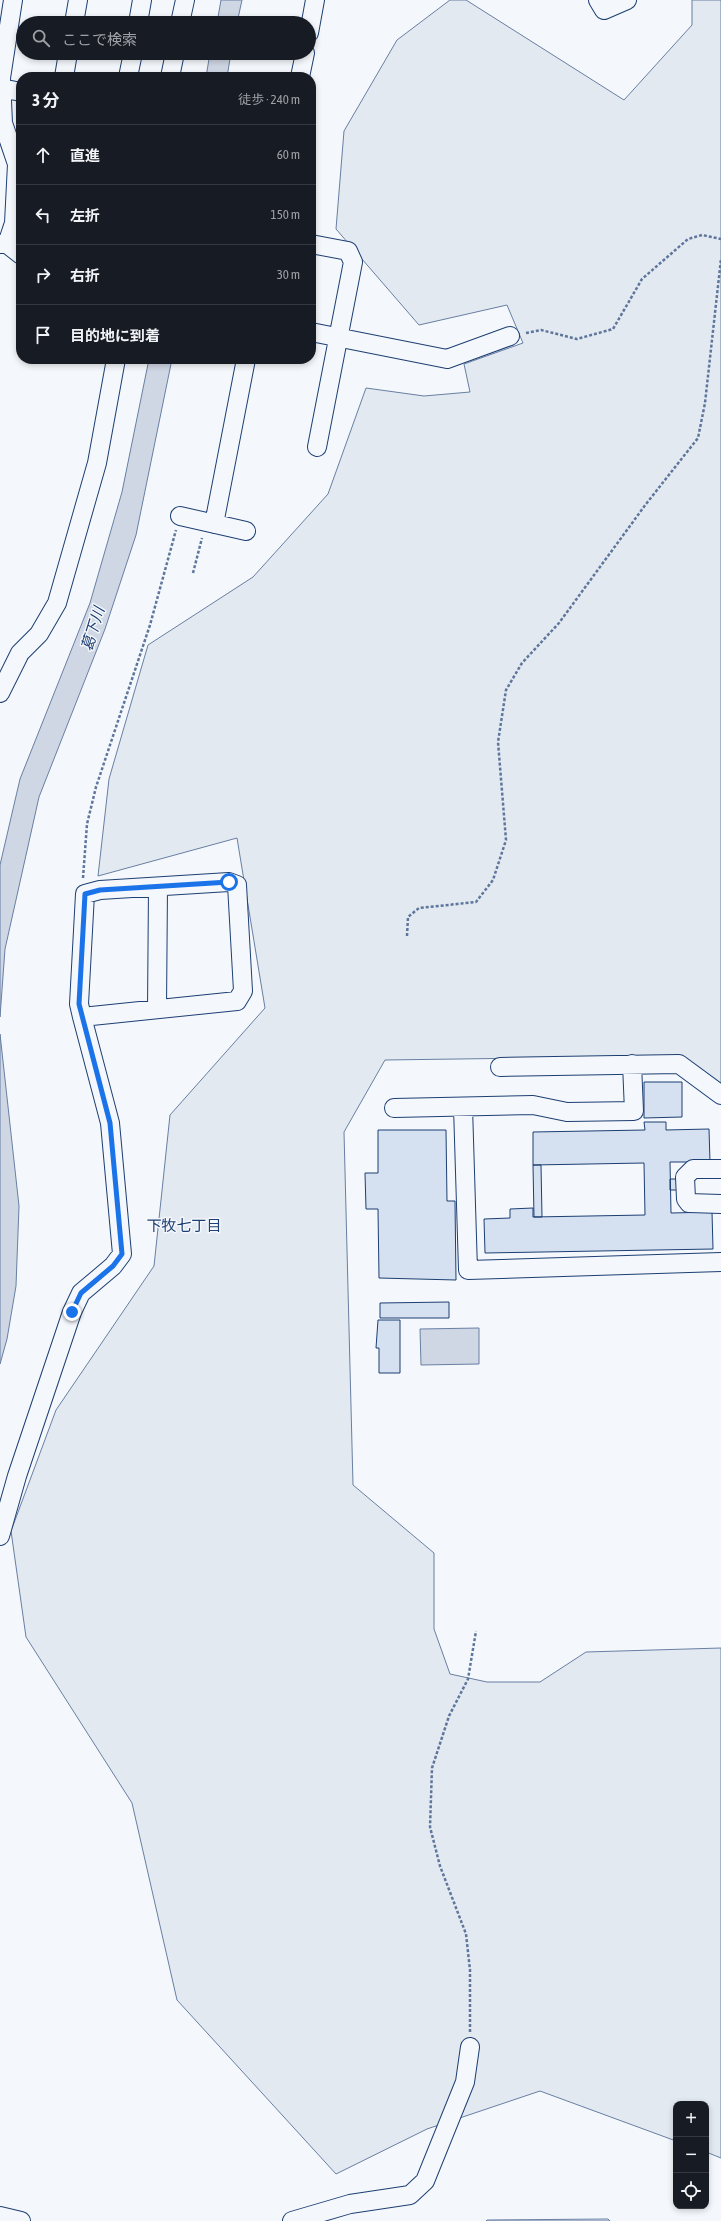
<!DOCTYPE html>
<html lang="ja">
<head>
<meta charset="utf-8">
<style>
	body { margin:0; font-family:"Asap Condensed","Noto Sans JP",sans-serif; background:#20242c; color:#f1f3f6 }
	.controls { position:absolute; right:12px; bottom:12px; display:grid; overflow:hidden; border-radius:8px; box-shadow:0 2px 6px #0003 }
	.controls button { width:36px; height:36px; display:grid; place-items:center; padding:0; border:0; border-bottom:1px solid #363941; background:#171b24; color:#f1f3f6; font:20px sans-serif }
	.stop { position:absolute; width:12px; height:12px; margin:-9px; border:3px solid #1a73e8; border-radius:50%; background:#fff }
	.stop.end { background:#1a73e8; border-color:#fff; box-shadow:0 1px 4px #0008 }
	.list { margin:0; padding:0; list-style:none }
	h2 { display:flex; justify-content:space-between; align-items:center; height:52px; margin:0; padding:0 16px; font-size:17px }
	h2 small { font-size:13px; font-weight:400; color:#9ea1a6 }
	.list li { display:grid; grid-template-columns:26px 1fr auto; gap:12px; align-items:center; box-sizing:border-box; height:60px; padding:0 16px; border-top:1px solid #363941 }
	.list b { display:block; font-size:15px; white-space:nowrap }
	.list em { font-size:13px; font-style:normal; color:#9ea1a6 }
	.icon { flex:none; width:22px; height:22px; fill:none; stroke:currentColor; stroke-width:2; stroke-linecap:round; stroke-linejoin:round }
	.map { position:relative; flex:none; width:721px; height:2221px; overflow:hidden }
	.search { position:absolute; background:#171b24; box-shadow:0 2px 6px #0003; left:16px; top:16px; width:300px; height:44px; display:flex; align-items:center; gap:10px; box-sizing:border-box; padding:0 14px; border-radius:22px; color:#9ea1a6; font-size:15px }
	.panel { position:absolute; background:#171b24; box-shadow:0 2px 6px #0003; left:16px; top:72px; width:300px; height:292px; border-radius:16px }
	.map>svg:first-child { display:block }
</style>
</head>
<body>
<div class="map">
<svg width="721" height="2221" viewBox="0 0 721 2221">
	<rect width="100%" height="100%" fill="#f4f7fb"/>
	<!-- green -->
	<path fill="#e3e9f0" stroke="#687fa3" d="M 450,0 L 466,0 L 624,100 L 692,25 L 692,0 L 721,0 L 721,1088 L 677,1056 L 385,1060 L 344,1132 L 353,1485 L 434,1553 L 434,1629 L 450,1674 L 487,1682 L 540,1682 L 586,1652 L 721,1648 L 721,2158 L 706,2152 L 706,2104 L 676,2104 L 676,2141 L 540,2091 L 427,2129 L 336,2174 L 177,2000 L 132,1803 L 26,1637 L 11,1531 L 56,1410 L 154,1266 L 170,1115 L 265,1008 L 237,838 L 98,876 L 109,779 L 148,645 L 253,577 L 328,494 L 366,388 L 424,396 L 470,392 L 464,364 L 523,343 L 507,305 L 419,325 L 336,229 L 344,131 L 397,40 Z
		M 487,2220 L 608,2219 L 610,2221 L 486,2221 Z"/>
	<!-- water -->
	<path fill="#cfd7e4" stroke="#687fa3" d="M 221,0 L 242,0 L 237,23 L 217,23 Z
		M 210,53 L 231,53 L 227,77 L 206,77 Z
		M 149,359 L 172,359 L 136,535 L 105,629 L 39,797 L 5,949 L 0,1017 L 0,865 L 20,779 L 90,603 L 122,492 Z
		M 0,1034 L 19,1206 L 16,1286 L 7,1339 L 0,1364 Z
		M 479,1328 L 479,1364 L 421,1365 L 420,1329 Z"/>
	<!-- building -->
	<path fill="#d5e0f0" stroke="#1d3f73" d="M 644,1082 L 682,1082 L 682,1117 L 644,1118 Z
		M 644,1122 L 666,1122 L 666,1130 L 709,1129 L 710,1162 L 670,1162 L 671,1213 L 712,1212 L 713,1249 L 485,1253 L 484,1219 L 510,1218 L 510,1209 L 533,1208 L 533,1217 L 645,1215 L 644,1163 L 533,1165 L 533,1132 L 645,1130 Z
		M 378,1130 L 446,1130 L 447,1201 L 455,1201 L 456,1280 L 379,1278 L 378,1209 L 366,1209 L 365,1173 L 378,1173 Z
		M 533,1165 L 541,1165 L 542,1217 L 534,1217 Z
		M 670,1179 L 694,1179 L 694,1190 L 670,1190 Z
		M 449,1302 L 449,1318 L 380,1318 L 380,1303 Z
		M 378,1320 L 400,1320 L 400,1373 L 379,1373 L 379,1348 L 376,1348 Z"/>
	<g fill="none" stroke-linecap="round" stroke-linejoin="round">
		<!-- minor casing -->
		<g stroke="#1d3f73" stroke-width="20">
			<path id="minor" d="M 598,0 L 604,10 L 627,0
				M 74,23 L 78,0
				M 138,23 L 142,0
				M 180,23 L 185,0
				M 309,33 L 315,0
				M 64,77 L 68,53
				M 128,77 L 133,53
				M 170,77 L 175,53
				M 300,77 L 305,53
				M 1,88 L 21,92
				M 0,244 L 7,244 L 21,255
				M 7,244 L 14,223 L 17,164 L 3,123 L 1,78 L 13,0
				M 311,244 L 348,251 L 353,262 L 317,447
				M 311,332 L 447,359 L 510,336
				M 180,516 L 246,531
				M 214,524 L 246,359
				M 0,693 L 20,653 L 39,634 L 57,603 L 97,463 L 116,359
				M 157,1009 L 158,887
				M 500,1067 L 679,1064 L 721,1095
				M 463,1107 L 468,1270 L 721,1262
				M 394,1108 L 533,1105 L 567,1112 L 634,1111 L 632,1064
				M 721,1169 L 693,1169 L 685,1177 L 686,1199 L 689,1203 L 721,1204
				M 0,1536 L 17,1476 L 72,1312 L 81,1293 L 113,1266 L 122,1254 L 110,1123 L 82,1017 L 79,1004 L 85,894 L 100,890 L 229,882 L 237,885 L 243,991 L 237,1001 L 82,1017
				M 0,2216 L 21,2221
				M 292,2221 L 350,2204 L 410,2195 L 425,2181 L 465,2082 L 470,2047"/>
		</g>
		<!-- path -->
		<path stroke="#5e769c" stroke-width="2.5" stroke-dasharray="3 2" stroke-linecap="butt" d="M 526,333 L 541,330 L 577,339 L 613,329 L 642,279 L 688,239 L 702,235 L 721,239
			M 193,573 L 202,538
			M 83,878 L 87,824 L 96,787 L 150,625 L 176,530
			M 407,936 L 408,917 L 419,908 L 476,902 L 493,880 L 506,840 L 498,742 L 506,690 L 522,663 L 559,623 L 646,504 L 698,438 L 705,403 L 721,259
			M 470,2032 L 470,1970 L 466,1934 L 440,1866 L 430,1827 L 432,1768 L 449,1716 L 468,1679 L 476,1631"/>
		<!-- minor -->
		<use href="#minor" stroke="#f4f7fb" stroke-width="18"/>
	</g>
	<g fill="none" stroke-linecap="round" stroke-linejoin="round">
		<!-- route -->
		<path stroke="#1a73e8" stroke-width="5" d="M 72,1312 L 81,1293 L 113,1266 L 122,1254 L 110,1123 L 79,1004 L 85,894 L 100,890 L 229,882"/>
	</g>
	<g text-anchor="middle" stroke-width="3" stroke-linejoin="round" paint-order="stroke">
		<!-- water labels -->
		<g font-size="15" font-style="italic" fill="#1d3f73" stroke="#f4f7fb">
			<text transform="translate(93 629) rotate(-73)" y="5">葛下川</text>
		</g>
		<!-- neighbourhood labels -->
		<g font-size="15" fill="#1d3f73" stroke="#f4f7fb">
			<text x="184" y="1231">下牧七丁目</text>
		</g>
	</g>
</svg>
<div class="controls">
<button>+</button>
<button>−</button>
<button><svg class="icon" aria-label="locate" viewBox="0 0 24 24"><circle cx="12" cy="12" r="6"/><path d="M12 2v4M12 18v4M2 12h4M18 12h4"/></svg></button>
</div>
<div class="stop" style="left:229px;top:882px"></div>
<div class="stop end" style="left:72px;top:1312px"></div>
<div class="search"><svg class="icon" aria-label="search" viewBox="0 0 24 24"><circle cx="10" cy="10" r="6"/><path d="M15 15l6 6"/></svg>ここで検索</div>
<section class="panel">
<h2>3 分<small>徒歩 · 240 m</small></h2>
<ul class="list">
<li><svg class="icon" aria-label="ahead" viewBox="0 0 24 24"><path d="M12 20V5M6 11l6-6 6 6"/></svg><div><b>直進</b></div><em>60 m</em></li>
<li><svg class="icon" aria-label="left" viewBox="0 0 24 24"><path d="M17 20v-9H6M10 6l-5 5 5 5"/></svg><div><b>左折</b></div><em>150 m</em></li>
<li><svg class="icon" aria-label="right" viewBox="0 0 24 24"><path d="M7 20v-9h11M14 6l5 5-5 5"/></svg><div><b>右折</b></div><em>30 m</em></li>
<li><svg class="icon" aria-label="arrive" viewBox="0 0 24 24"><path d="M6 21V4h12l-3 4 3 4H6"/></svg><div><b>目的地に到着</b></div></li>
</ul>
</section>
</div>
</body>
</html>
